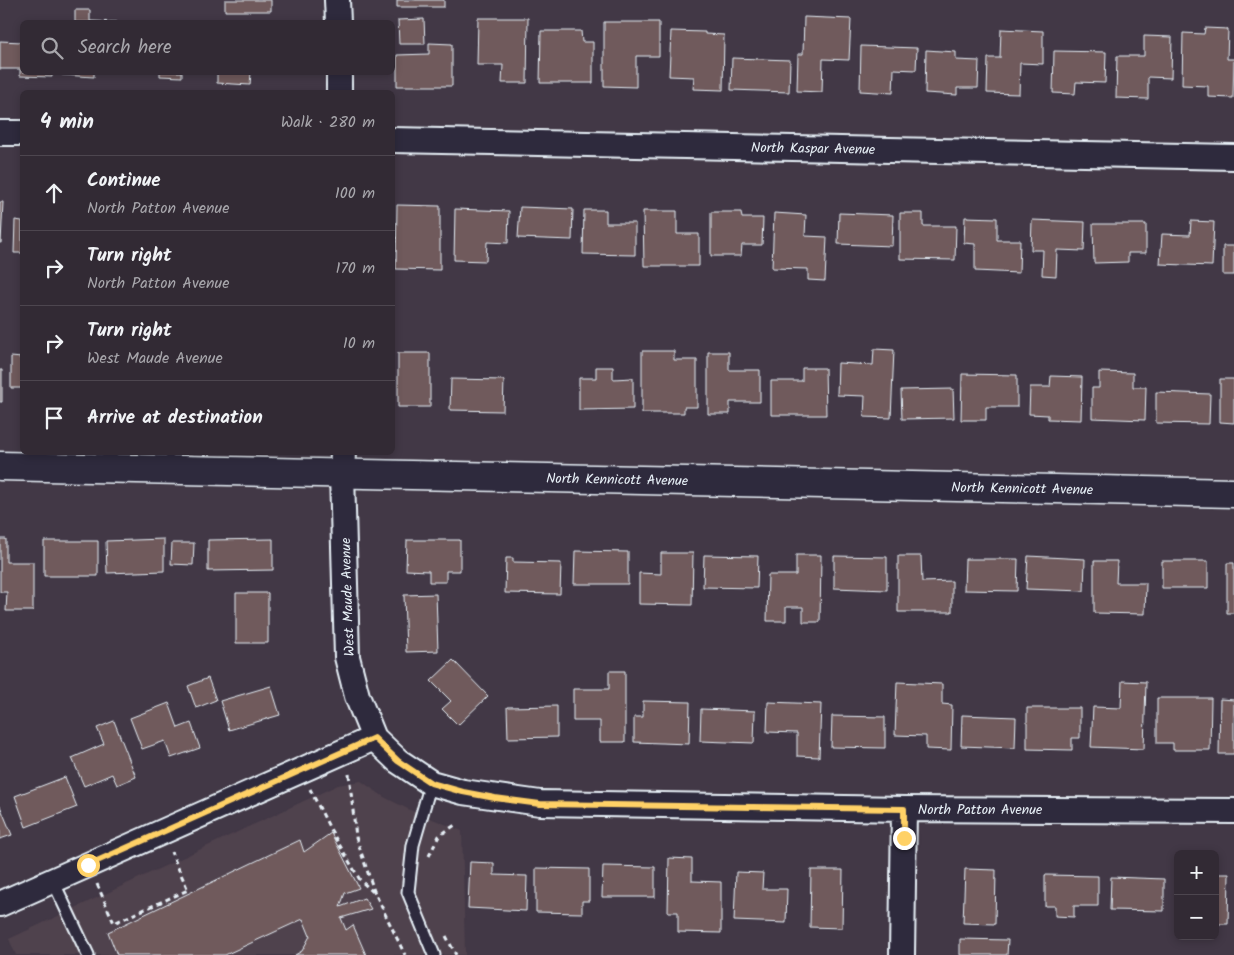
<!DOCTYPE html>
<html lang="en">
<head>
<meta charset="utf-8">
<style>
	body { margin:0; font-family:Kalam,sans-serif; background:#3a323c; color:#f1f3f6 }
	.controls { position:absolute; right:15px; bottom:15px; display:grid; overflow:hidden; border-radius:8px; box-shadow:0 2px 8px #0003 }
	.controls button { width:45px; height:45px; display:grid; place-items:center; padding:0; border:0; border-bottom:1px solid #4d464f; background:#322a34; color:#f1f3f6; font:25px sans-serif }
	.stop { position:absolute; width:15px; height:15px; margin:-11px; border:4px solid #ffd166; border-radius:50%; background:#fff }
	.stop.end { background:#ffd166; border-color:#fff; box-shadow:0 1px 5px #0008 }
	.list { margin:0; padding:0; list-style:none }
	h2 { display:flex; justify-content:space-between; align-items:center; height:65px; margin:0; padding:0 20px; font-size:21px }
	h2 small { font-size:16px; font-weight:400; color:#a8a7ac }
	.list li { display:grid; grid-template-columns:32px 1fr auto; gap:15px; align-items:center; box-sizing:border-box; height:75px; padding:0 20px; border-top:1px solid #4d464f }
	.list b { display:block; font-size:19px; white-space:nowrap }
	.list p { margin:0; font-size:16px; white-space:nowrap; color:#a8a7ac }
	.list em { font-size:16px; font-style:normal; color:#a8a7ac }
	.icon { flex:none; width:28px; height:28px; fill:none; stroke:currentColor; stroke-width:2; stroke-linecap:round; stroke-linejoin:round }
	.map { position:relative; flex:none; width:1234px; height:955px; overflow:hidden }
	.search { position:absolute; background:#322a34; box-shadow:0 2px 8px #0003; left:20px; top:20px; width:375px; height:55px; display:flex; align-items:center; gap:12px; box-sizing:border-box; padding:0 18px; border-radius:8px; color:#a8a7ac; font-size:19px }
	.panel { position:absolute; background:#322a34; box-shadow:0 2px 8px #0003; left:20px; top:90px; width:375px; height:365px; border-radius:8px }
	.map>svg:first-child { display:block }
</style>
</head>
<body>
<div class="map">
<svg width="1234" height="955" viewBox="0 0 1234 955">
	<rect width="100%" height="100%" fill="#423846"/>
	<filter id="ink" filterUnits="userSpaceOnUse"><feTurbulence type="fractalNoise" baseFrequency=".02" numOctaves="2"/><feDisplacementMap in="SourceGraphic" scale="10" xChannelSelector="R" yChannelSelector="G"/><feConvolveMatrix kernelMatrix="1 2 1 2 8 2 1 2 1" color-interpolation-filters="sRGB"/></filter>
	<g filter="url(#ink)">
		<!-- built -->
		<path fill="#50424d" d="M 361,781 L 384,797 L 410,810 L 462,831 L 465,955 L 16,955 L 9,939 L 338,785 Z"/>
		<!-- building -->
		<path fill="#6f5a5c" stroke="#e8f1f8" d="M 225,0 L 271,0 L 271,11 L 225,11 Z
			M 397,0 L 444,0 L 444,7 L 397,7 Z
			M 75,10 L 90,10 L 90,21 L 117,22 L 75,22 Z
			M 804,17 L 851,19 L 849,60 L 823,59 L 822,92 L 797,91 L 798,54 L 803,54 Z
			M 478,18 L 528,18 L 527,83 L 502,83 L 503,65 L 477,65 Z
			M 424,19 L 425,44 L 399,44 L 398,20 Z
			M 604,22 L 659,22 L 659,56 L 636,56 L 636,87 L 604,86 Z
			M 22,28 L 22,72 L 52,72 L 52,77 L 20,76 L 20,69 L 0,69 L 0,41 L 22,42 Z
			M 1205,28 L 1228,29 L 1227,59 L 1234,59 L 1233,98 L 1208,97 L 1208,86 L 1182,85 L 1183,33 L 1204,34 Z
			M 1001,29 L 1043,31 L 1043,64 L 1020,63 L 1019,94 L 987,93 L 988,58 L 1000,58 Z
			M 541,31 L 581,31 L 582,42 L 593,42 L 593,83 L 540,83 Z
			M 671,31 L 705,32 L 705,34 L 724,35 L 723,90 L 693,89 L 694,77 L 669,76 Z
			M 1144,36 L 1172,37 L 1171,78 L 1148,77 L 1148,99 L 1116,98 L 1117,56 L 1144,56 Z
			M 429,43 L 452,44 L 452,86 L 397,86 L 397,55 L 429,54 Z
			M 861,46 L 917,48 L 916,70 L 894,69 L 893,93 L 860,91 Z
			M 926,50 L 956,52 L 956,60 L 979,61 L 978,88 L 957,88 L 957,95 L 925,93 Z
			M 1054,51 L 1106,52 L 1105,83 L 1076,82 L 1075,94 L 1053,93 Z
			M 732,58 L 790,60 L 789,92 L 731,90 Z
			M 62,72 L 94,72 L 94,77 L 62,75 Z
			M 160,72 L 182,72 L 182,77 L 160,76 Z
			M 217,72 L 251,72 L 250,85 L 217,83 Z
			M 0,202 L 3,202 L 1,243 L 0,243 Z
			M 397,205 L 440,206 L 440,270 L 396,269 Z
			M 520,207 L 573,209 L 572,240 L 518,238 Z
			M 455,209 L 509,211 L 508,243 L 487,242 L 486,261 L 454,260 Z
			M 584,210 L 606,210 L 606,223 L 635,223 L 635,255 L 583,254 Z
			M 643,211 L 677,211 L 677,234 L 699,234 L 699,266 L 644,266 Z
			M 711,212 L 741,212 L 742,218 L 763,218 L 762,245 L 742,245 L 741,256 L 711,256 Z
			M 774,213 L 806,215 L 805,236 L 827,237 L 825,281 L 808,280 L 808,269 L 772,268 Z
			M 839,213 L 893,215 L 892,246 L 838,244 Z
			M 900,213 L 923,213 L 923,226 L 956,226 L 955,260 L 900,259 Z
			M 965,217 L 997,218 L 997,240 L 1020,240 L 1019,273 L 975,271 L 975,244 L 964,243 Z
			M 15,220 L 22,221 L 22,253 L 14,253 Z
			M 1032,220 L 1085,222 L 1084,251 L 1057,250 L 1056,276 L 1042,275 L 1043,250 L 1031,250 Z
			M 1191,221 L 1214,222 L 1212,266 L 1160,264 L 1162,234 L 1190,235 Z
			M 1093,224 L 1146,224 L 1146,253 L 1128,253 L 1128,262 L 1094,263 Z
			M 1223,246 L 1234,246 L 1234,275 L 1223,275 Z
			M 874,349 L 894,350 L 891,418 L 864,417 L 865,396 L 837,395 L 838,363 L 873,365 Z
			M 642,351 L 674,351 L 674,360 L 697,360 L 697,407 L 684,407 L 684,413 L 642,413 Z
			M 708,352 L 729,352 L 729,370 L 760,370 L 760,402 L 730,402 L 730,414 L 708,414 Z
			M 398,353 L 430,353 L 430,407 L 398,407 Z
			M 11,357 L 22,358 L 22,388 L 11,388 Z
			M 596,367 L 613,367 L 613,379 L 633,378 L 633,409 L 579,410 L 579,378 L 596,378 Z
			M 802,368 L 825,368 L 826,415 L 771,415 L 771,381 L 802,381 Z
			M 0,370 L 2,370 L 2,402 L 0,402 Z
			M 1099,372 L 1133,373 L 1133,387 L 1146,387 L 1145,420 L 1092,418 L 1092,388 L 1099,388 Z
			M 962,374 L 1017,375 L 1017,407 L 986,407 L 986,420 L 961,420 Z
			M 1051,376 L 1082,377 L 1081,420 L 1048,419 L 1048,415 L 1029,414 L 1030,387 L 1050,387 Z
			M 451,379 L 504,380 L 503,411 L 450,410 Z
			M 1220,379 L 1234,379 L 1234,423 L 1220,422 Z
			M 953,389 L 954,418 L 902,419 L 901,390 Z
			M 1156,392 L 1210,394 L 1209,424 L 1156,423 Z
			M 0,539 L 6,539 L 6,562 L 33,562 L 33,611 L 6,611 L 7,592 L 0,592 Z
			M 164,539 L 164,571 L 107,573 L 106,541 Z
			M 273,539 L 273,570 L 208,571 L 208,540 Z
			M 407,540 L 460,540 L 460,571 L 446,571 L 446,582 L 429,582 L 429,571 L 406,570 Z
			M 44,541 L 98,541 L 98,576 L 44,576 Z
			M 172,543 L 194,543 L 193,565 L 171,564 Z
			M 575,551 L 628,552 L 628,584 L 574,584 Z
			M 661,553 L 693,553 L 692,605 L 639,604 L 639,573 L 661,574 Z
			M 704,555 L 758,556 L 757,588 L 703,587 Z
			M 796,555 L 821,555 L 820,622 L 803,622 L 803,607 L 786,607 L 786,621 L 767,621 L 768,575 L 796,575 Z
			M 834,556 L 887,557 L 887,590 L 834,588 Z
			M 898,556 L 921,556 L 922,582 L 952,581 L 952,612 L 898,612 Z
			M 1028,556 L 1085,559 L 1084,591 L 1026,589 Z
			M 506,558 L 513,558 L 513,562 L 561,563 L 560,594 L 505,593 Z
			M 965,559 L 1018,559 L 1017,591 L 964,590 Z
			M 1094,561 L 1117,561 L 1116,583 L 1146,583 L 1145,614 L 1094,613 Z
			M 1162,561 L 1208,561 L 1208,588 L 1162,588 Z
			M 1227,563 L 1234,563 L 1234,613 L 1227,613 Z
			M 236,593 L 268,593 L 268,643 L 236,643 Z
			M 436,594 L 438,651 L 406,652 L 404,595 Z
			M 453,660 L 488,696 L 458,725 L 442,709 L 451,701 L 431,681 Z
			M 609,671 L 625,671 L 625,742 L 600,742 L 600,721 L 573,721 L 573,689 L 609,689 Z
			M 208,678 L 216,700 L 196,708 L 188,686 Z
			M 1122,681 L 1146,682 L 1144,749 L 1091,747 L 1093,707 L 1121,708 Z
			M 897,682 L 942,684 L 942,704 L 952,705 L 951,750 L 926,749 L 926,736 L 895,735 Z
			M 271,686 L 280,715 L 229,730 L 220,701 Z
			M 1157,698 L 1211,698 L 1210,750 L 1173,750 L 1173,743 L 1157,743 Z
			M 1220,699 L 1234,700 L 1234,754 L 1219,754 Z
			M 643,701 L 690,702 L 689,744 L 634,742 L 634,717 L 643,717 Z
			M 768,702 L 821,704 L 819,757 L 797,756 L 797,733 L 767,732 Z
			M 169,703 L 178,728 L 191,723 L 200,748 L 171,758 L 165,741 L 142,749 L 130,718 Z
			M 557,706 L 557,737 L 508,738 L 507,707 Z
			M 1027,708 L 1080,708 L 1080,738 L 1072,738 L 1072,750 L 1027,749 Z
			M 701,709 L 755,711 L 754,743 L 700,741 Z
			M 962,715 L 1016,717 L 1015,748 L 961,746 Z
			M 832,716 L 885,717 L 885,748 L 831,747 Z
			M 114,721 L 136,777 L 117,785 L 112,774 L 84,786 L 72,758 L 104,744 L 97,728 Z
			M 65,777 L 77,807 L 26,827 L 15,796 Z
			M 0,806 L 12,835 L 0,839 Z
			M 331,833 L 359,888 L 345,893 L 340,907 L 364,898 L 371,909 L 341,918 L 346,930 L 353,925 L 366,955 L 295,955 L 302,951 L 310,936 L 303,919 L 225,955 L 117,955 L 108,932 L 300,840 L 304,852 Z
			M 669,858 L 692,859 L 692,881 L 721,882 L 721,933 L 678,932 L 678,912 L 668,912 Z
			M 470,862 L 494,863 L 494,875 L 527,876 L 526,911 L 468,908 Z
			M 603,866 L 655,867 L 655,897 L 602,897 Z
			M 536,868 L 589,869 L 589,901 L 582,901 L 582,913 L 536,912 Z
			M 965,869 L 996,870 L 995,924 L 963,923 Z
			M 811,870 L 843,870 L 842,928 L 810,927 Z
			M 736,872 L 763,873 L 762,889 L 787,889 L 786,923 L 734,921 Z
			M 1177,873 L 1178,873 L 1178,923 L 1176,923 Z
			M 1215,874 L 1229,874 L 1228,924 L 1215,924 Z
			M 1045,875 L 1098,876 L 1098,906 L 1074,906 L 1074,917 L 1055,916 L 1055,906 L 1045,906 Z
			M 1111,877 L 1164,879 L 1164,911 L 1110,910 Z
			M 960,939 L 1008,940 L 1007,955 L 960,955 Z"/>
		<g fill="none" stroke-linecap="round" stroke-linejoin="round">
			<!-- lane casing -->
			<g stroke="#e8f1f8" stroke-width="15">
				<path id="lane" d="M 431,783 L 413,845 L 408,892 L 434,955
					M 53,881 L 88,955"/>
			</g>
			<!-- street casing -->
			<g stroke="#e8f1f8" stroke-width="28">
				<path id="street" d="M 337,0 L 338,22
					M 339,72 L 339,92
					M 0,133 L 22,133
					M 392,140 L 1234,157
					M 343,452 L 342,473 L 347,657 L 357,696 L 374,738 L 398,761 L 431,783 L 463,792 L 540,803 L 904,809 L 1234,811
					M 0,904 L 374,738
					M 902,955 L 904,809"/>
			</g>
			<!-- secondary casing -->
			<g stroke="#e8f1f8" stroke-width="31">
				<path id="secondary" d="M 0,466 L 1234,493"/>
			</g>
			<!-- path -->
			<path stroke="#e8f1f8" stroke-width="3" stroke-dasharray="5 4" stroke-linecap="butt" d="M 349,774 L 356,837 L 374,891 L 405,955
				M 310,789 L 329,827 L 360,880 L 373,892
				M 429,856 L 439,836 L 455,825
				M 97,884 L 114,923 L 188,890 L 171,852
				M 446,936 L 456,955"/>
			<!-- lane -->
			<use href="#lane" stroke="#2f2a3d" stroke-width="11"/>
			<!-- street -->
			<use href="#street" stroke="#2f2a3d" stroke-width="24"/>
			<!-- secondary -->
			<use href="#secondary" stroke="#2f2a3d" stroke-width="28"/>
		</g>
	</g>
	<g fill="none" stroke-linecap="round" stroke-linejoin="round" filter="url(#ink)">
		<!-- route -->
		<path stroke="#ffd166" stroke-width="6" d="M 88,865 L 374,738 L 398,761 L 431,783 L 463,792 L 495,798 L 540,804 L 904,809 L 904,838"/>
	</g>
	<g text-anchor="middle" stroke-width="4" stroke-linejoin="round" paint-order="stroke">
		<!-- street labels -->
		<g font-size="14" fill="#e8f1f8" stroke="#2f2a3d">
			<text transform="translate(813 148) rotate(1)" y="5">North Kaspar Avenue</text>
			<text transform="translate(617 479) rotate(1)" y="5">North Kennicott Avenue</text>
			<text transform="translate(1022 488) rotate(1)" y="5">North Kennicott Avenue</text>
			<text transform="translate(347 597) rotate(-92)" y="5">West Maude Avenue</text>
			<text x="980" y="814">North Patton Avenue</text>
		</g>
	</g>
</svg>
<div class="controls">
<button>+</button>
<button>−</button>
</div>
<div class="stop" style="left:88px;top:865px"></div>
<div class="stop end" style="left:904px;top:838px"></div>
<div class="search"><svg class="icon" aria-label="search" viewBox="0 0 24 24"><circle cx="10" cy="10" r="6"/><path d="M15 15l6 6"/></svg>Search here</div>
<section class="panel">
<h2>4 min<small>Walk · 280 m</small></h2>
<ul class="list">
<li><svg class="icon" aria-label="ahead" viewBox="0 0 24 24"><path d="M12 20V5M6 11l6-6 6 6"/></svg><div><b>Continue</b><p>North Patton Avenue</p></div><em>100 m</em></li>
<li><svg class="icon" aria-label="right" viewBox="0 0 24 24"><path d="M7 20v-9h11M14 6l5 5-5 5"/></svg><div><b>Turn right</b><p>North Patton Avenue</p></div><em>170 m</em></li>
<li><svg class="icon" aria-label="right" viewBox="0 0 24 24"><path d="M7 20v-9h11M14 6l5 5-5 5"/></svg><div><b>Turn right</b><p>West Maude Avenue</p></div><em>10 m</em></li>
<li><svg class="icon" aria-label="arrive" viewBox="0 0 24 24"><path d="M6 21V4h12l-3 4 3 4H6"/></svg><div><b>Arrive at destination</b></div></li>
</ul>
</section>
</div>
</body>
</html>
